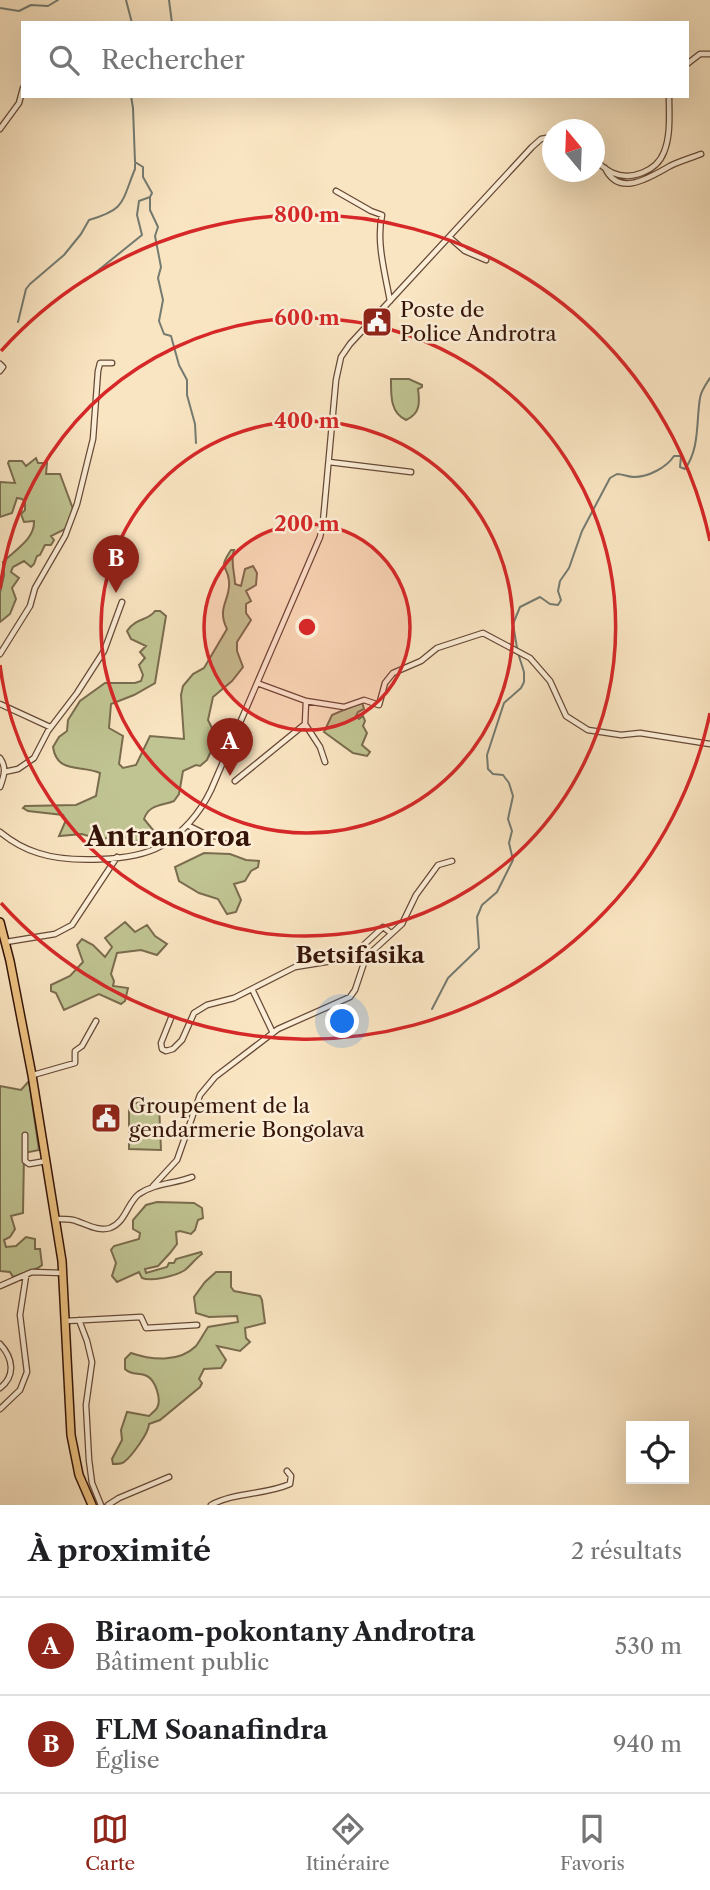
<!DOCTYPE html>
<html lang="fr">
<head>
<meta charset="utf-8">
<style>
	body { margin:0; font-family:"Libre Caslon Text",serif; background:#f2f2f2; color:#202124 }
	.controls { position:absolute; right:21px; bottom:21px; display:grid; overflow:hidden; border-radius:0px; box-shadow:0 7px 28px #0002 }
	.controls button { width:63px; height:63px; display:grid; place-items:center; padding:0; border:0; border-bottom:2px solid #e0e0e0; background:#fff; color:#202124; font:35px sans-serif }
	.compass { position:absolute; left:542px; top:119px; width:63px; height:63px; border-radius:50%; background:#fff; box-shadow:0 7px 28px #0002; rotate:341deg }
	.you { position:absolute; left:343px; top:1022px; width:24px; height:24px; margin:-18px; border:5px solid #fff; border-radius:50%; background:#1a73e8; box-shadow:0 0 0 10px #1a73e833 }
	.badge { display:grid; place-items:center; width:46px; height:46px; border-radius:50%; background:#8f2418; color:#fff; font-size:23px; font-weight:700 }
	.pin { position:absolute; translate:-50% -58px; filter:drop-shadow(0 2px 4px #0008) }
	.pin::after { content:''; position:absolute; top:37px; width:24px; height:21px; background:inherit; clip-path:polygon(0 0,100% 0,50% 100%) }
	.list { margin:0; padding:0; list-style:none }
	h2 { display:flex; justify-content:space-between; align-items:center; height:91px; margin:0; padding:0 28px; font-size:30px }
	h2 small { font-size:23px; font-weight:400; color:#757577 }
	.list li { display:grid; grid-template-columns:46px 1fr auto; gap:21px; align-items:center; box-sizing:border-box; height:98px; padding:0 28px; border-top:2px solid #e0e0e0 }
	.list b { display:block; font-size:26px; white-space:nowrap }
	.list p { margin:0; font-size:23px; white-space:nowrap; color:#757577 }
	.list em { font-size:23px; font-style:normal; color:#757577 }
	.icon { flex:none; width:38px; height:38px; fill:none; stroke:currentColor; stroke-width:2; stroke-linecap:round; stroke-linejoin:round }
	.map { position:relative; flex:none; width:710px; height:1505px; overflow:hidden }
	.search { position:absolute; background:#fff; box-shadow:0 7px 28px #0002; left:21px; right:21px; top:21px; height:77px; display:flex; align-items:center; gap:18px; box-sizing:border-box; padding:0 24px; border-radius:0px; color:#757577; font-size:26px }
	.sheet { height:287px; background:#fff }
	nav { display:flex; justify-content:space-around; align-items:center; box-sizing:border-box; height:98px; border-top:2px solid #e0e0e0; background:#fff; font-size:19px; color:#757577 }
	nav a { display:grid; justify-items:center; gap:4px }
	nav .on { color:#8f2418 }
	.map>svg:first-child { display:block }
</style>
</head>
<body>
<div class="map">
<svg width="710" height="1505" viewBox="0 0 710 1505">
	<rect width="100%" height="100%" fill="#fae5c2"/>
	<filter id="stains"><feTurbulence type="fractalNoise" baseFrequency=".00286" numOctaves="4"/><feColorMatrix values="0 0 0 0 .2 0 0 0 0 .09 0 0 0 0 .02 0 0 0 .5 -.17"/></filter>
	<radialGradient id="worn" r=".72"><stop offset=".6" stop-color="#630" stop-opacity="0"/><stop offset="1" stop-color="#630" stop-opacity=".3"/></radialGradient>
	<!-- green -->
	<path fill="#c0c492" stroke="#7a6c4e" stroke-width="2" d="M 391,379 L 409,379 L 422,385 L 422,387 L 418,389 C 420,403 420,414 406,420 C 390,413 391,395 391,379 Z
		M 36,458 L 38,463 L 47,463 L 46,474 L 60,474 L 73,509 L 65,529 L 51,536 L 54,540 L 51,545 L 45,545 L 40,555 L 37,556 L 34,564 L 31,567 L 24,561 L 13,567 L 11,572 L 19,578 L 12,588 L 16,599 L 10,614 L 0,622 L 0,593 L 4,575 L 3,562 C 15,550 35,539 34,521 L 24,522 L 21,514 L 25,510 L 25,502 L 22,499 L 17,498 L 12,513 L 0,517 L 0,482 L 15,483 L 8,463 L 9,461 L 22,461 L 26,466 Z
		M 231,550 L 234,550 C 230,561 235,574 235,584 L 241,586 L 245,569 L 253,566 L 257,573 L 256,585 L 246,591 L 251,601 L 246,604 L 246,613 L 251,620 L 237,642 L 237,651 L 243,667 L 232,681 L 213,697 L 208,720 L 214,732 L 213,747 L 207,760 L 200,766 L 196,765 L 183,771 L 179,794 L 174,801 C 162,806 149,804 144,819 L 153,830 L 144,838 L 134,842 L 119,834 L 101,840 L 82,834 L 59,836 L 66,820 L 63,815 L 28,811 L 23,808 L 25,806 L 76,805 L 96,796 L 100,773 C 81,765 57,774 53,747 L 59,737 L 67,731 L 68,720 L 80,701 L 105,683 L 135,683 L 141,681 L 143,675 L 139,665 L 145,658 L 140,652 L 146,646 L 131,639 L 127,631 C 137,617 148,621 155,611 L 160,611 L 166,616 L 155,683 L 134,695 L 111,704 L 109,728 L 123,736 L 119,764 L 123,768 L 136,765 L 150,736 L 184,739 L 181,695 L 183,686 L 193,674 L 204,668 L 227,629 C 216,607 231,600 229,581 C 228,564 217,571 231,550 Z
		M 362,702 L 364,709 L 358,712 L 356,716 L 359,719 L 363,716 L 365,721 L 363,726 L 367,733 L 362,745 L 370,752 L 367,756 L 353,753 L 324,732 L 332,715 Z
		M 204,853 L 230,854 L 246,860 L 259,861 L 258,867 L 251,871 L 245,881 L 234,884 L 241,900 L 236,912 L 227,914 L 218,899 L 199,893 L 179,881 L 175,867 Z
		M 125,922 L 135,932 L 147,925 L 155,936 L 167,944 L 157,955 L 141,950 L 117,953 L 111,974 L 114,981 L 113,986 L 128,988 L 125,1001 L 121,1004 L 99,994 L 64,1010 L 56,993 L 51,991 L 51,985 L 70,976 L 83,962 L 77,945 L 82,939 L 93,945 L 105,957 L 112,947 L 105,938 Z
		M 29,1081 L 39,1150 L 24,1153 L 23,1213 L 11,1216 L 15,1229 L 10,1237 L 4,1240 L 6,1247 L 16,1246 L 26,1237 L 35,1239 L 35,1249 L 40,1249 L 42,1265 L 38,1268 L 13,1277 L 10,1272 L 0,1271 L 0,1086 L 21,1090 Z
		M 153,1101 L 159,1104 L 161,1150 L 129,1149 L 129,1104 Z
		M 157,1202 L 194,1203 L 202,1208 L 203,1218 L 198,1220 L 195,1230 L 191,1234 L 180,1231 L 176,1232 L 177,1244 L 170,1253 L 158,1266 L 145,1269 L 146,1273 L 167,1267 L 169,1263 L 174,1263 L 176,1259 L 201,1252 L 202,1254 C 195,1259 191,1265 185,1270 C 176,1276 151,1282 142,1278 L 139,1272 L 117,1282 L 112,1276 L 116,1263 L 111,1250 L 114,1246 L 139,1239 L 140,1233 L 133,1229 L 133,1220 L 146,1205 Z
		M 216,1272 L 231,1272 L 231,1287 L 234,1291 L 260,1296 L 262,1300 L 265,1323 L 245,1328 L 246,1338 L 250,1342 L 240,1351 L 217,1346 L 226,1360 L 221,1368 L 204,1369 L 199,1379 L 202,1383 L 200,1387 L 160,1420 L 149,1424 C 149,1433 131,1457 124,1462 C 122,1464 117,1464 113,1464 L 112,1459 L 122,1440 L 121,1430 L 127,1412 L 149,1416 C 151,1414 156,1410 157,1408 C 162,1399 155,1380 147,1376 C 139,1372 132,1376 125,1369 L 125,1359 L 131,1353 C 151,1360 179,1363 196,1346 C 200,1341 204,1333 208,1327 L 238,1322 L 237,1316 L 209,1317 L 196,1313 L 194,1297 L 205,1282 Z"/>
	<g fill="none" stroke-linecap="round" stroke-linejoin="round">
		<!-- stream -->
		<path stroke="#747b71" stroke-width="2" d="M 126,0 L 132,23
			M 169,0 L 172,23
			M 0,8 L 19,11 L 31,5 L 48,6 L 58,0
			M 150,197 L 150,210 L 158,227 L 155,236 L 161,267 L 158,278 L 163,300 L 159,321 L 164,334 L 171,336 L 179,365 L 187,380 L 187,395 L 195,424 L 196,443
			M 85,281 L 142,235 L 137,215 L 139,201 L 150,197 L 152,193 L 143,177 L 143,167 L 135,162 L 133,108 L 131,96
			M 18,322 L 26,289 L 30,284 L 64,255 L 81,234 L 89,220 C 126,209 121,203 135,169 L 135,164
			M 517,648 L 513,624 L 520,607 L 540,597 L 550,604 L 558,605 L 561,600 L 558,591 L 560,581 L 569,568 L 582,531 L 610,478 L 617,474 C 623,474 628,477 634,477 C 648,477 666,468 674,456 L 681,456 L 680,467 L 685,469 C 700,448 696,422 700,398 C 701,391 706,384 710,378
			M 432,1009 L 448,978 L 479,948 L 477,917 L 482,905 L 497,892 L 513,860 L 509,843 L 512,831 L 508,819 L 513,796 L 509,783 L 503,775 L 493,774 L 488,769 L 487,755 L 504,703 L 521,688 L 524,682 L 524,672 L 518,653"/>
		<!-- minor casing -->
		<g stroke="#664937" stroke-width="7">
			<path id="minor" d="M 687,64 L 700,54 L 710,54
				M 0,129 L 19,103 L 23,88
				M 594,160 C 600,164 606,170 613,173 C 631,181 657,171 664,152 C 671,135 669,114 669,96
				M 605,168 C 619,198 650,177 670,166 C 680,161 691,158 701,154
				M 336,191 L 371,211 L 382,215 C 376,242 385,273 390,301
				M 449,237 L 465,251 L 486,260
				M 0,364 L 3,367 L 0,371
				M 329,462 L 411,472
				M 0,654 L 30,606 L 35,588 L 65,536 L 77,504 L 93,439 L 98,371 L 100,363 L 112,363
				M 306,701 L 344,707 L 364,700 L 379,705 L 385,683 L 393,673 L 421,661 L 437,648 L 483,633 L 530,658 L 550,681 L 566,716 L 588,730 L 621,735 L 640,733 L 710,744
				M 0,704 L 50,727
				M 305,724 L 320,747 L 325,762
				M 0,758 C 7,768 4,776 0,787
				M 4,772 L 18,769 L 34,758 L 48,731 L 77,693 L 104,651 L 122,602
				M 235,781 L 305,724 L 306,701 L 257,683
				M 187,825 L 207,835 L 226,838
				M 0,832 C 11,841 25,849 38,853 C 68,863 133,862 161,846 C 184,832 200,813 211,790 L 320,537 L 323,522 L 336,380 L 341,357 L 350,344 L 532,147 L 541,139 L 552,137
				M 6,942 L 55,934 L 72,925 L 117,857
				M 252,989 L 273,1033
				M 171,1018 L 161,1043 L 162,1049 L 166,1051 L 173,1049 L 182,1040 L 194,1013 L 207,1005 L 234,998 L 295,967 L 344,959 L 353,955 L 383,927 L 391,933
				M 33,1075 L 75,1063 L 75,1051 L 82,1046 L 96,1021
				M 25,1135 L 25,1161 L 29,1164 L 46,1161
				M 153,1186 L 177,1160 L 200,1095 L 215,1077 L 278,1029 L 350,997 L 355,990 L 366,957 L 402,924 L 416,895 L 438,865 L 452,861
				M 56,1219 C 61,1219 68,1219 73,1220 C 85,1223 97,1232 110,1228 C 126,1222 127,1203 139,1194 C 155,1183 174,1184 192,1177
				M 0,1286 L 32,1272 L 63,1273
				M 79,1320 L 87,1341 L 92,1362 L 86,1405 L 89,1460 L 92,1483 L 101,1505
				M 66,1321 L 141,1317 L 146,1328 L 197,1325
				M 0,1344 C 13,1358 16,1376 0,1388
				M 0,1409 L 20,1390 L 27,1372 L 20,1315 L 26,1276
				M 108,1505 L 119,1498 L 169,1477
				M 211,1505 C 235,1492 265,1495 290,1484 L 291,1476 L 287,1471"/>
		</g>
		<!-- major casing -->
		<g stroke="#351509" stroke-width="10">
			<path id="major" d="M 0,922 L 10,961 L 32,1075 L 62,1261 L 71,1435 L 79,1475 L 92,1505"/>
		</g>
		<!-- minor -->
		<use href="#minor" stroke="#fceed7" stroke-width="4.5"/>
		<!-- major -->
		<use href="#major" stroke="#edc281" stroke-width="7"/>
	</g>
	<!-- distance rings -->
	<circle cx="307" cy="627" r="103" fill="#d62828" fill-opacity=".12"/>
	<g fill="none" stroke="#d62828" stroke-width="3.5">
		<circle cx="307" cy="627" r="103"/>
		<circle cx="307" cy="627" r="206"/>
		<path d="M0 589A309 309 0 1 1 0 665"/>
		<path d="M710 713A412 412 0 0 1 1 903M1 351A412 412 0 0 1 710 541"/>
	</g>
	<!-- icons -->
	<defs>
		<g id="civic-square" transform="scale(1.575)"><rect x="-9" y="-9" width="18" height="18" rx="4" fill="#8f2418" stroke="#fceed7"/><path d="M-.6-6.5H3V-4.5H.6V-3L4-1V1h2V6H-6V1h2V-1L-.6-3ZM-1.2 2.5V6h2.4V2.5Z" fill="#fff"/></g>
	</defs>
	<g fill-rule="evenodd">
		<use href="#civic-square" x="377" y="322"/>
		<use href="#civic-square" x="106" y="1118"/>
	</g>
	<g text-anchor="middle" stroke-width="5" stroke-linejoin="round" paint-order="stroke">
		<!-- poi labels -->
		<g font-size="21" fill="#351509" stroke="#fceed7" text-anchor="start">
			<text x="400" y="317">Poste de<tspan x="400" dy="24">Police Androtra</tspan></text>
			<text x="129" y="1113">Groupement de la<tspan x="129" dy="24">gendarmerie Bongolava</tspan></text>
		</g>
		<!-- neighbourhood labels -->
		<g font-size="23" font-weight="bold" fill="#351509" stroke="#fceed7">
			<text x="360" y="963">Betsifasika</text>
		</g>
		<!-- district labels -->
		<g font-size="28" font-weight="bold" fill="#351509" stroke="#fceed7">
			<text x="168" y="846">Antranoroa</text>
		</g>
	</g>
	<circle cx="307" cy="627" r="10" fill="#d62828" stroke="#fceed7" stroke-width="3.5"/>
	<g font-size="21" text-anchor="middle" font-weight="bold" fill="#d62828" stroke="#fceed7" stroke-width="5" stroke-linejoin="round" paint-order="stroke">
		<text x="307" y="222">800 m</text>
		<text x="307" y="325">600 m</text>
		<text x="307" y="428">400 m</text>
		<text x="307" y="531">200 m</text>
	</g>
	<rect width="100%" height="100%" filter="url(#stains)"/>
	<rect width="100%" height="100%" fill="url(#worn)"/>
</svg>
<div class="controls">
<button><svg class="icon" aria-label="locate" viewBox="0 0 24 24"><circle cx="12" cy="12" r="6"/><path d="M12 2v4M12 18v4M2 12h4M18 12h4"/></svg></button>
</div>
<svg class="compass" viewBox="-18 -18 36 36"><path d="M0-13l5 13h-10z" fill="#e53935"/><path d="M0 13l5-13h-10z" fill="#757577"/></svg>
<div class="you"></div>
<div class="pin badge" style="left:230px;top:776px">A</div>
<div class="pin badge" style="left:116px;top:593px">B</div>
<div class="search"><svg class="icon" aria-label="search" viewBox="0 0 24 24"><circle cx="10" cy="10" r="6"/><path d="M15 15l6 6"/></svg>Rechercher</div>
</div>
<section class="sheet">
<h2>À proximité<small>2 résultats</small></h2>
<ul class="list">
<li><span class="badge">A</span><div><b>Biraom-pokontany Androtra</b><p>Bâtiment public</p></div><em>530 m</em></li>
<li><span class="badge">B</span><div><b>FLM Soanafindra</b><p>Église</p></div><em>940 m</em></li>
</ul>
</section>
<nav>
<a class="on"><svg class="icon" aria-label="map" viewBox="0 0 24 24"><path d="M3 6l6-2 6 2 6-2v14l-6 2-6-2-6 2zM9 4v14M15 6v14"/></svg>Carte</a>
<a><svg class="icon" aria-label="directions" viewBox="0 0 24 24"><path d="M12 3l9 9-9 9-9-9zM9 14v-3h6M13 9l2 2-2 2"/></svg>Itinéraire</a>
<a><svg class="icon" aria-label="saved" viewBox="0 0 24 24"><path d="M7 4h10v16l-5-4-5 4z"/></svg>Favoris</a>
</nav>
</body>
</html>
